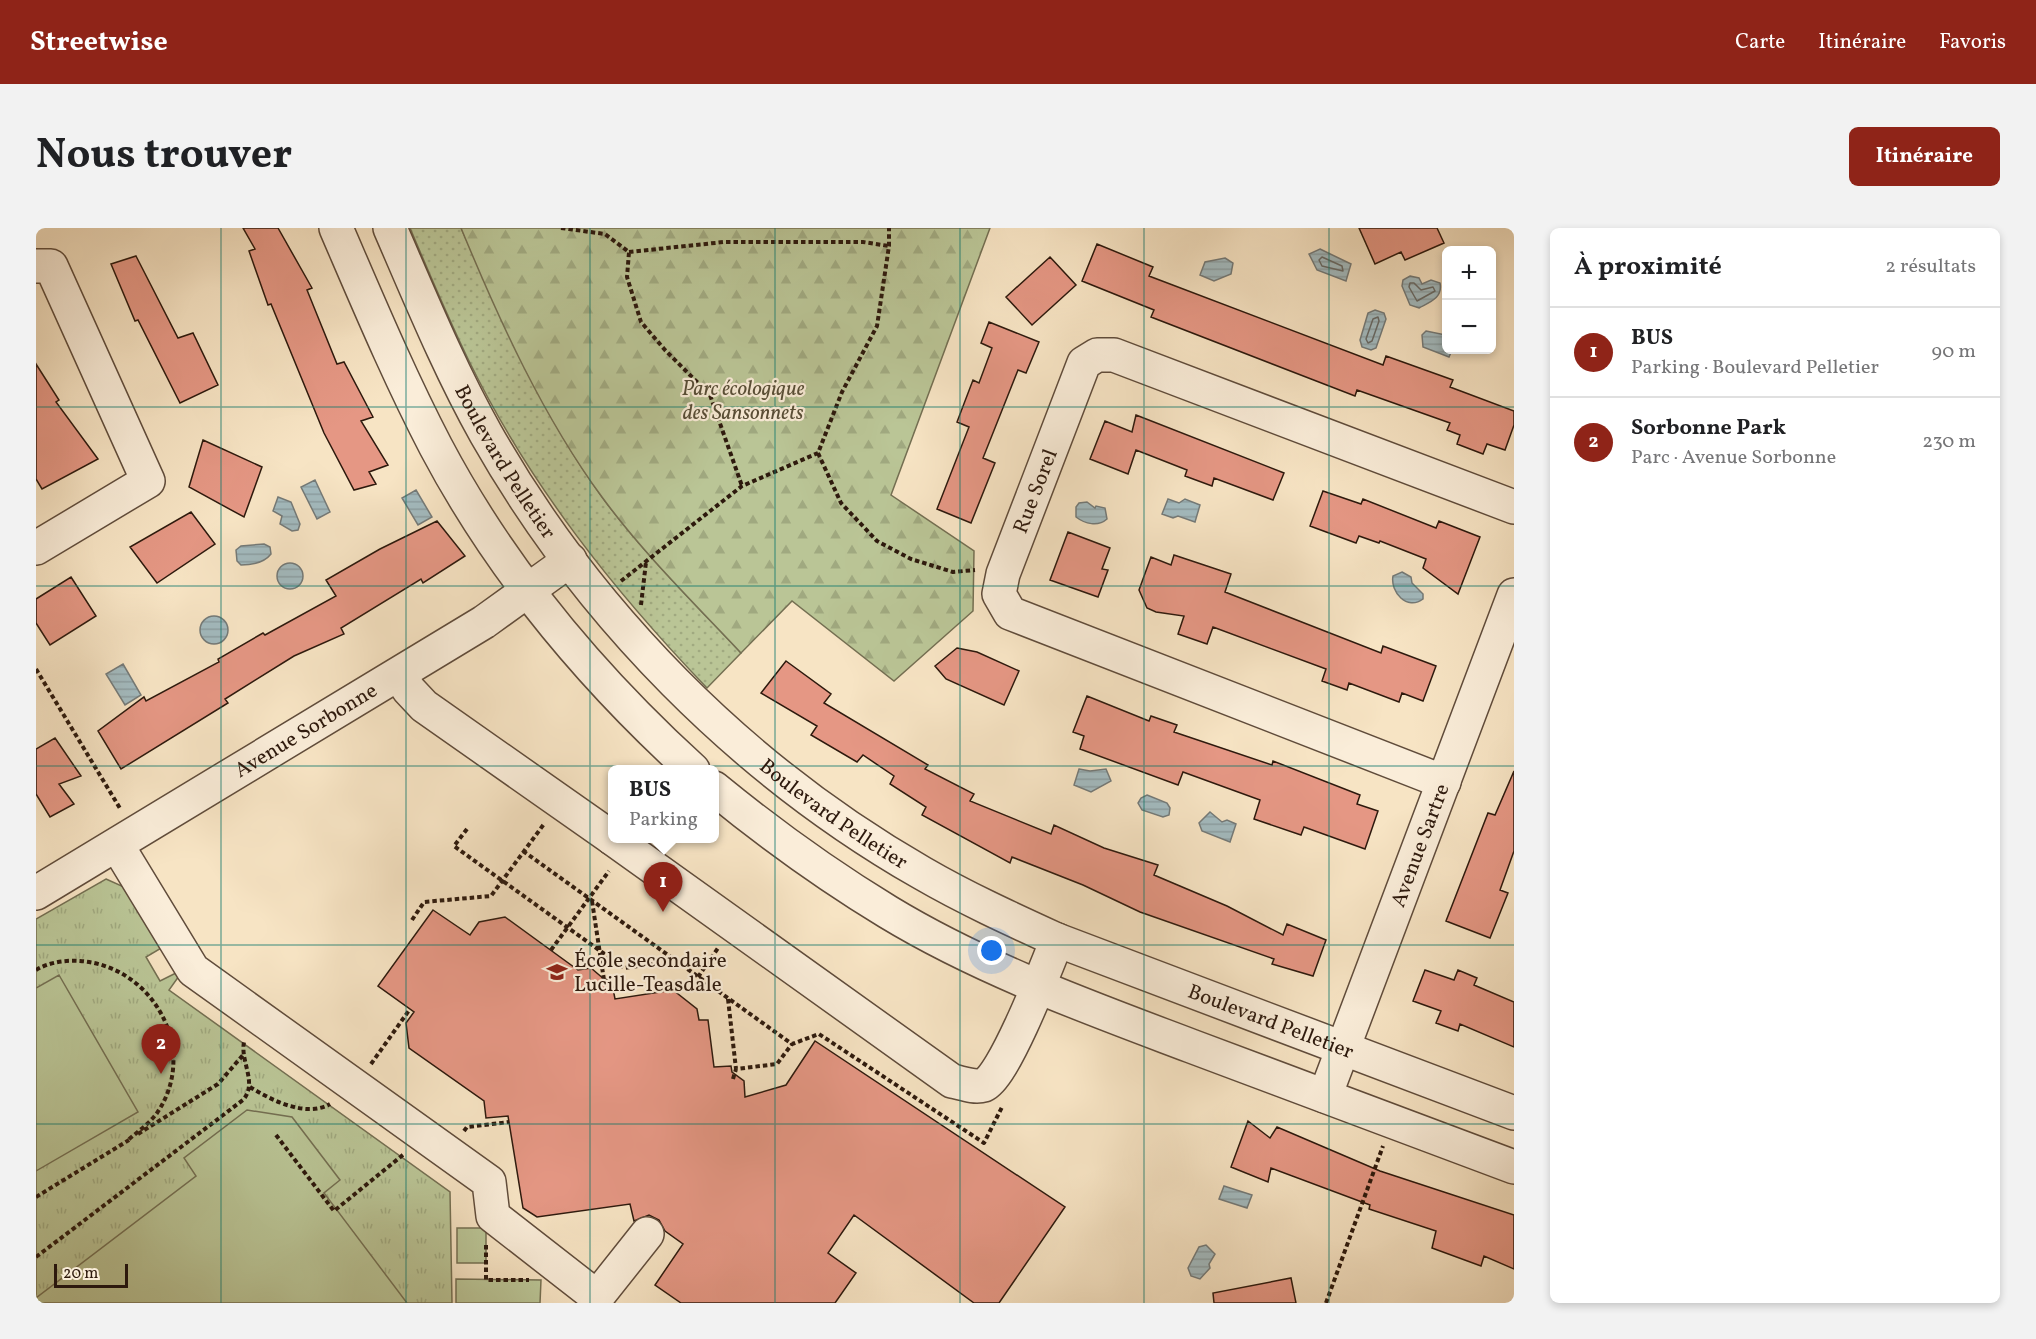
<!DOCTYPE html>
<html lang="fr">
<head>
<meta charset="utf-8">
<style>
	body { margin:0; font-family:Vollkorn,serif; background:#f2f2f2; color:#202124 }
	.controls { position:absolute; right:18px; top:18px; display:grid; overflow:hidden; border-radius:9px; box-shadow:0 3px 9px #0003 }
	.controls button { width:54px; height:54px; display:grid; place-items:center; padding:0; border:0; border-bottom:2px solid #e0e0e0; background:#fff; color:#202124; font:30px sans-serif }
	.scale { position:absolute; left:18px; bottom:15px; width:74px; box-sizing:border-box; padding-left:6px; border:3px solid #2d190d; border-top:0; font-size:16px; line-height:21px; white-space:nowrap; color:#2d190d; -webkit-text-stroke:4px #faedd9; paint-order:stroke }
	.you { position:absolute; left:956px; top:723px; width:21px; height:21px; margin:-15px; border:4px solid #fff; border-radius:50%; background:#1a73e8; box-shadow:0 0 0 9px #1a73e833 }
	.badge { display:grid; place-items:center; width:39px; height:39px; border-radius:50%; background:#8f2418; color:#fff; font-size:20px; font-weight:700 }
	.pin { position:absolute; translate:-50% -50px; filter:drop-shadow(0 2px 3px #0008) }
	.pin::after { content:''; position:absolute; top:32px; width:21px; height:18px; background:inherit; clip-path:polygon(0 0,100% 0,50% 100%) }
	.popup { position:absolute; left:572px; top:537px; width:111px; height:78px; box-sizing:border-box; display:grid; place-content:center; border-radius:9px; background:#fff; filter:drop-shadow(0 2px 4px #0005); font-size:20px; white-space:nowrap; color:#757577 }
	.popup b { font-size:22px; color:#202124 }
	.popup::after { content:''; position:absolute; left:50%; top:100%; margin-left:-12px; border:12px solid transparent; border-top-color:#fff }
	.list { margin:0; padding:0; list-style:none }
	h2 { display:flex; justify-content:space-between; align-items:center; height:78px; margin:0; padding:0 24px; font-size:26px }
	h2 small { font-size:20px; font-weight:400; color:#757577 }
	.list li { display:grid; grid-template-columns:39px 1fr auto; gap:18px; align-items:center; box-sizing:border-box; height:90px; padding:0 24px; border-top:2px solid #e0e0e0 }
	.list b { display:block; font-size:22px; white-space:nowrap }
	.list p { margin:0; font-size:20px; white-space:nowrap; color:#757577 }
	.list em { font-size:20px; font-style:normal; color:#757577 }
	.map { position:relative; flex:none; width:1478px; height:1075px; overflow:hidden; border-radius:9px }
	header { display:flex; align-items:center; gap:36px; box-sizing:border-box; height:84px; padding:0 30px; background:#8f2418; color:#fff }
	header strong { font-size:28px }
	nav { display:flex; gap:33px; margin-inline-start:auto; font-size:21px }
	.intro { display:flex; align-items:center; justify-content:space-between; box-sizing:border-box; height:144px; padding:0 36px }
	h1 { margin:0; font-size:42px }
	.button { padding:15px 27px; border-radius:9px; background:#8f2418; color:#fff; font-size:21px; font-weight:700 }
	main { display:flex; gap:36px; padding:0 36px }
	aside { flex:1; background:#fff; border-radius:9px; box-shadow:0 3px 9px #0003 }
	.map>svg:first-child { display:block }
</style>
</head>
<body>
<header>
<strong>Streetwise</strong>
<nav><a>Carte</a><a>Itinéraire</a><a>Favoris</a></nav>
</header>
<div class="intro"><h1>Nous trouver</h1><a class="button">Itinéraire</a></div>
<main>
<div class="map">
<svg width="1478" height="1075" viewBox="0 0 1478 1075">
	<defs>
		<pattern id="grass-dots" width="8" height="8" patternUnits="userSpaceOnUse" patternTransform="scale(1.5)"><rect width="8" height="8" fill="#bac596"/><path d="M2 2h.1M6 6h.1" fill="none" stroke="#a0a980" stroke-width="1.8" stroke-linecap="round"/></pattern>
		<pattern id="forest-firs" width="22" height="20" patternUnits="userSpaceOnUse" patternTransform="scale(1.5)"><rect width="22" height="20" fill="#bac596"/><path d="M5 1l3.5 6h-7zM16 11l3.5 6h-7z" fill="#a0a980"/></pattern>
		<pattern id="park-tufts" width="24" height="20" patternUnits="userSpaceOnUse" patternTransform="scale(1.5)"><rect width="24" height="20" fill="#bac596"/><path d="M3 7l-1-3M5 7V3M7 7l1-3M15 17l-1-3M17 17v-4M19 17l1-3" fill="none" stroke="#a0a980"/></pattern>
		<pattern id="water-rules" width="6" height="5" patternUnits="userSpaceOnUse" patternTransform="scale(1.5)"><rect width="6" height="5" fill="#a3bbc0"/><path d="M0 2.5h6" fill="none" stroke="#8da0a4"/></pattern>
	</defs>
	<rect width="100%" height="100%" fill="#f7e4c4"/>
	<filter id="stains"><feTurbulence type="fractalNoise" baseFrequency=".00333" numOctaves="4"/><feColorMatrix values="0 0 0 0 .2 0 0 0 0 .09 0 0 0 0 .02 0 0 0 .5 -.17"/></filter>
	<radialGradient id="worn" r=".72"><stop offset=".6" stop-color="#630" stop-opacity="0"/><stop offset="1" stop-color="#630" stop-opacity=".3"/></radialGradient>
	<!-- grass -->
	<path fill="url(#grass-dots)" stroke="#746f52" stroke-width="1.5" d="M 374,0 L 425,0 C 467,92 506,187 566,269 C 607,325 658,375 705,425 L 671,460 C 577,362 493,256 433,133 C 412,90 393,45 374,0 Z"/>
	<!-- forest -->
	<path fill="url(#forest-firs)" stroke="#746f52" stroke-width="1.5" d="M 425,0 L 954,0 L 855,267 L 938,323 L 937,383 L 858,453 L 756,373 L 705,425 C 658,375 607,325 566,269 C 507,189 463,92 425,0 Z"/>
	<!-- park -->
	<path fill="url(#park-tufts)" stroke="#746f52" stroke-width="1.5" d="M 70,651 L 88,659 L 127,719 L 110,729 L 124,753 L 140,745 L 143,748 L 133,762 L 414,964 L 416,1075 L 0,1075 L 0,691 Z"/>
	<!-- pitch -->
	<path fill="#bac596" stroke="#746f52" stroke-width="1.5" d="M 23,747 L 102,884 L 0,943 L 0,760 Z
		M 211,882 L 256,889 L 304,952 L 288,965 L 371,1075 L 0,1075 L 0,1070 L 160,948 L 148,930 Z
		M 421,1000 L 450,1000 L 450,1035 L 421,1035 Z
		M 420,1051 L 505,1052 L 504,1075 L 420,1075 Z"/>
	<!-- water -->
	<path fill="url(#water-rules)" stroke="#747a78" stroke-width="1.5" d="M 1284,21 L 1315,36 L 1310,53 L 1281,42 L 1273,26 Z
		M 1189,30 L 1197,35 L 1195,46 L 1178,53 L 1164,47 L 1169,34 Z
		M 1374,48 L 1383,50 L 1386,56 L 1395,52 L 1404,55 C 1407,70 1394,74 1383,80 L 1374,77 L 1366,58 L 1367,52 Z
		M 1339,82 L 1348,85 L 1350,91 L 1340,120 L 1335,122 L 1326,119 L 1324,112 L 1332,85 Z
		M 1390,103 L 1410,107 L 1410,122 L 1416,122 L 1413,129 L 1387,119 L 1386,107 Z
		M 279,252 L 294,284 L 281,291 L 265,259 Z
		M 380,262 L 396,289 L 382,297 L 366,270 Z
		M 242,269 L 255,274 L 264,296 L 262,302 L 256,303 L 244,296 L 246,288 L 237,283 Z
		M 1132,271 L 1143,275 L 1149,271 L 1164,277 L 1159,294 L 1142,288 L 1137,290 L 1126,286 Z
		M 1051,274 L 1059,280 L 1060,278 L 1069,280 L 1071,291 C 1062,299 1049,296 1040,289 L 1040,279 L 1043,275 Z
		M 228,316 L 234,319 L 235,326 C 228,335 216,337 205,337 L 201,333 L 200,322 L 205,318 Z
		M241 348a13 13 0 1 1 26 0a13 13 0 1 1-26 0Z
		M 1366,344 L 1375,349 L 1376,355 L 1387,366 L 1387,371 C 1371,383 1354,364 1357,348 Z
		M164 402a14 14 0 1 1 28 0a14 14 0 1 1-28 0Z
		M 87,436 L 105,467 L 89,477 L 70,446 Z
		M 1043,541 L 1054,543 L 1070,541 L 1075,553 L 1055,564 L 1038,557 Z
		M 1111,567 L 1131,575 L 1134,580 L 1133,587 L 1127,589 L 1106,582 L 1102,575 L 1105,570 Z
		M 1174,584 L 1186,594 L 1191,592 L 1200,596 L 1194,614 L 1166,603 L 1163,595 Z
		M 1188,958 L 1216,967 L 1211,980 L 1183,971 Z
		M 1170,1017 L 1179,1026 L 1173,1036 L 1174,1040 L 1164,1051 L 1155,1048 L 1152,1040 L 1163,1019 Z"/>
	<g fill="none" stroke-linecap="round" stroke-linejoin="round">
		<!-- shore -->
		<path stroke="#686a66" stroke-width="1.5" d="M 1286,29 L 1306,38 L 1307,43 L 1286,38 L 1283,32 Z
			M 1374,55 L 1378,55 L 1385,62 L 1397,59 L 1399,63 L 1381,73 L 1373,59 Z
			M 1342,89 L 1343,93 L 1336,113 L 1332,115 L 1330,111 L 1337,91 Z"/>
	</g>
	<!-- building -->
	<path fill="#e59784" stroke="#2d190d" stroke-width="1.5" d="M 207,0 L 242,0 L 276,60 L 271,62 L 301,136 L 308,134 L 337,189 L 325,193 L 352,237 L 333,244 L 340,256 L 318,262 L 288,205 L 235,76 L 232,77 L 213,23 L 219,21 Z
		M 1323,0 L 1401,0 L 1408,15 L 1369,32 L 1365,24 L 1339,36 Z
		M 1061,16 L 1117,39 L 1113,48 L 1347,137 L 1350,128 L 1417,152 L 1414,159 L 1478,183 L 1478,197 L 1469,222 L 1451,216 L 1447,226 L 1421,216 L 1424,207 L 1411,202 L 1414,195 L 1321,162 L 1319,168 L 1115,89 L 1118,82 L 1046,53 Z
		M 100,28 L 142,110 L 157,105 L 182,157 L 144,175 L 102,92 L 99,93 L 75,36 Z
		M 1014,29 L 1040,57 L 996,97 L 970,69 Z
		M 953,94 L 1003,114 L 990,145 L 982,142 L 947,230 L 959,235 L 935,295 L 901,281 L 933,199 L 921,194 L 937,152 L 943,155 L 956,120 L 945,115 Z
		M 0,136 L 23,172 L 20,174 L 62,231 L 6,261 L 0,251 Z
		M 1100,187 L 1248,245 L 1237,272 L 1178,250 L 1176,258 L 1149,248 L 1151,242 L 1100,222 L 1092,246 L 1054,231 L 1069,193 L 1096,204 Z
		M 167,212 L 226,239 L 208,289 L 153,259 Z
		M 1287,263 L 1325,276 L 1327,271 L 1400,300 L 1403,293 L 1444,309 L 1422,366 L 1387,340 L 1390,331 L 1344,313 L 1343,315 L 1323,308 L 1320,315 L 1274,298 Z
		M 155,284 L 179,316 L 121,355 L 94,319 Z
		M 401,293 L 429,328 L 387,355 L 385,351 L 305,400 L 308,406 L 258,428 L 189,471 L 192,475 L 85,541 L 62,503 L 108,469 L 110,473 L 183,434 L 182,431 L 227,405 L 229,407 L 300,368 L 290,352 L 344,321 Z
		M 1032,304 L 1074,320 L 1066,341 L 1072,342 L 1062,369 L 1014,352 Z
		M 1138,327 L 1195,346 L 1189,364 L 1345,425 L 1347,418 L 1400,438 L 1387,473 L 1366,465 L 1363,474 L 1313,455 L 1311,462 L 1286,453 L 1290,441 L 1177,399 L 1171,416 L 1142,406 L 1148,388 L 1120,384 L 1111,380 L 1103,362 L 1115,329 L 1135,337 Z
		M 35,349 L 60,388 L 14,417 L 0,395 L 0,371 Z
		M 921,420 L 941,424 L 983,443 L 968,477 L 910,451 L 899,438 Z
		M 750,433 L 795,466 L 788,475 L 892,537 L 889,541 L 938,566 L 934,573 L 1015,606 L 1018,597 L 1068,620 L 1122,637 L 1118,647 L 1191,678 L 1247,707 L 1251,696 L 1290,712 L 1277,748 L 1236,736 L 1238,731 L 1104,684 L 1047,657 L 976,629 L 974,635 L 886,587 L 890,579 L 854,556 L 858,548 L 827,527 L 821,534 L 775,507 L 781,498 L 725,465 Z
		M 1051,468 L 1113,493 L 1115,488 L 1141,497 L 1138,504 L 1236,537 L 1237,533 L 1324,567 L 1321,576 L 1342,583 L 1329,621 L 1268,599 L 1265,607 L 1218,591 L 1224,572 L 1147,544 L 1142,557 L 1044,521 L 1048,508 L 1037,504 Z
		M 19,510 L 45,548 L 23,556 L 38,576 L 14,589 L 0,566 L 0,521 Z
		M 1478,543 L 1478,623 L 1464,662 L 1472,665 L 1454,710 L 1410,693 L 1452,585 L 1459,587 Z
		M 397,682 L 434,707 L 443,694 L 469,689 L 542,742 L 555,740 L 569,752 L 575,750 L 579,771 L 637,762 L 661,781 L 663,792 L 672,792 L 678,839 L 695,838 L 696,844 L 708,853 L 709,869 L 750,857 L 779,813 L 1029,979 L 963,1075 L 938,1075 L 818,987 L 792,1025 L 820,1045 L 799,1075 L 645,1075 L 619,1057 L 647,1016 L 629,1003 L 623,992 L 613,987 L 598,993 L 594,976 L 501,989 L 487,980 L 472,888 L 450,890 L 448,873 L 373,820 L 370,795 L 378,784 L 342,758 Z
		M 1389,742 L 1418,752 L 1422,742 L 1441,750 L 1438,757 L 1478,774 L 1478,819 L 1424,796 L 1422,803 L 1400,795 L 1405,783 L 1377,773 Z
		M 1212,893 L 1234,910 L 1241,899 L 1344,943 L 1478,987 L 1478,1041 L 1448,1028 L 1445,1038 L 1396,1020 L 1400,1003 L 1333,981 L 1334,977 L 1235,940 L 1232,954 L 1195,939 Z
		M 1255,1050 L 1260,1075 L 1178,1075 L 1177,1065 Z"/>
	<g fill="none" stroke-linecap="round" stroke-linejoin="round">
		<!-- minor casing -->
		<g stroke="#604c3b" stroke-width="36">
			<g id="minor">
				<path d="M 300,0 C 332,74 363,148 400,219 C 465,342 555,449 657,542"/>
				<path id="s1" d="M 354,0 C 384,69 413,140 450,206 C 552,386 706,542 886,645 C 929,670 975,691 1021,712 L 1478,885"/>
				<path d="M 0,38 L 15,38 L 112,253 L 0,320"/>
				<path d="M 363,447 L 373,462 L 388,478 L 576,610"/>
				<path id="s2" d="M 1408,554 L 974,385 L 963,366 L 967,346 L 1048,135 L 1061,127 L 1078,127 L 1478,279"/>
				<path d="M 678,560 C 733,605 791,647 852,684 C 946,741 1052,779 1155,818 C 1262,858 1370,898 1478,939"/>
				<path d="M 576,610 L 916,853 C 926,855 938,860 948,857 C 968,849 1011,737 1021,712"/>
				<path d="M 81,617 L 157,742 L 453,954 L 457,988 L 561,1069 L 611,1006"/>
				<path id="s3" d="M 0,665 L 448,394 L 534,332"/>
				<path id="s4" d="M 1289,868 L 1478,367"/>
			</g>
		</g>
		<!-- path -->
		<path stroke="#2d190d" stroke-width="4" stroke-dasharray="4.5 3" stroke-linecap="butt" d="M 525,0 L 569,6 L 593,24 L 591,49 L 605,94 L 629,122 L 674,167 L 706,258
			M 593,24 L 688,14 L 827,14 L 853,18
			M 782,225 L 805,275 L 841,313 L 875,331 L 917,344 L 939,342
			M 585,353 L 706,258 L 782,225 L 806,164 L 841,98 L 853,18 L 853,0
			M 605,377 L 610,334
			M 0,441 L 85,582
			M 431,601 L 418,618 L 588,740 L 638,733
			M 487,623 L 756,816 L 783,806 L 948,915 L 966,879
			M 556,673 L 568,752
			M 376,692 L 388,674 L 455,668 L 508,596
			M 515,722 L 573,643
			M 0,742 C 13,734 30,732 44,733 C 117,738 164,822 121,885 C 113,896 101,904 91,913
			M 662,749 L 682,720
			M 692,771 L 700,841 L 741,836 L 756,816
			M 335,836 L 374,781
			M 697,851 L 700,841
			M 214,859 C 235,872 270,890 294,876
			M 428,903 L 431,899 L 473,894
			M 102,906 L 182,856 L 207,827
			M 240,907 L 298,983 L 368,926
			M 0,969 L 93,912
			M 450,1017 L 450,1052 L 493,1052
			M 0,1029 L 207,872 C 222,855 204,834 208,814
			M 1290,1075 L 1347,918"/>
		<!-- minor -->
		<use href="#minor" stroke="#faedd9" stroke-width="33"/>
	</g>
	<!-- grid -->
	<path fill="none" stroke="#0f766e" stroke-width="1.5" stroke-opacity="0.55" d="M 185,0 L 185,1075M 370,0 L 370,1075M 554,0 L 554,1075M 739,0 L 739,1075M 924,0 L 924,1075M 1108,0 L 1108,1075M 1293,0 L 1293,1075M 0,179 L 1478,179M 0,358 L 1478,358M 0,538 L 1478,538M 0,717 L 1478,717M 0,896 L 1478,896"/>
	<!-- icons -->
	<defs>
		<g id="school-bare" transform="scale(1.62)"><path d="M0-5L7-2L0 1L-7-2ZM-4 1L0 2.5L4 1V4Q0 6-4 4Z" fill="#8f2418" stroke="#faedd9" stroke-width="2.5" paint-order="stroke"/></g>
	</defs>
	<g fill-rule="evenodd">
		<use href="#school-bare" x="521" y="744"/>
	</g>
	<g text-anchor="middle" stroke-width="4.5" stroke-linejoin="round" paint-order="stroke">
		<!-- park labels -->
		<g font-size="21" font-style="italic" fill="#574d36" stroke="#faedd9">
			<text x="707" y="167">Parc écologique<tspan x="707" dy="24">des Sansonnets</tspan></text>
		</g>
		<!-- street labels -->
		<g font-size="21" fill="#2d190d" stroke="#faedd9">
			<text dy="7" stroke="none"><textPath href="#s1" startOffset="261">Boulevard Pelletier</textPath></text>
			<text dy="7" stroke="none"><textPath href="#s2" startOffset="597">Rue Sorel</textPath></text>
			<text dy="7" stroke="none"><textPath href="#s3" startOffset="315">Avenue Sorbonne</textPath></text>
			<text dy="7" stroke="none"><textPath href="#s1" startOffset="747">Boulevard Pelletier</textPath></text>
			<text dy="7" stroke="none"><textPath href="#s4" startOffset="268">Avenue Sartre</textPath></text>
			<text dy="7" stroke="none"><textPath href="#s1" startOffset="1233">Boulevard Pelletier</textPath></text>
		</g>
		<!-- poi labels -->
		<g font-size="21" fill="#2d190d" stroke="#faedd9" text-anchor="start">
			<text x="538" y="739">École secondaire<tspan x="538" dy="24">Lucille-Teasdale</tspan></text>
		</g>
	</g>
	<rect width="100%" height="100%" filter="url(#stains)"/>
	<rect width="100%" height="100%" fill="url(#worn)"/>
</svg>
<div class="controls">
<button>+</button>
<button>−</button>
</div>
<div class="scale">20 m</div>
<div class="you"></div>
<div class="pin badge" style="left:627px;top:684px">1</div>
<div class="popup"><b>BUS</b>Parking</div>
<div class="pin badge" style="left:125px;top:846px">2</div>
</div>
<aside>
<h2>À proximité<small>2 résultats</small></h2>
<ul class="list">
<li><span class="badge">1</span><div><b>BUS</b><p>Parking · Boulevard Pelletier</p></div><em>90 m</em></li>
<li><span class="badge">2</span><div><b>Sorbonne Park</b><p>Parc · Avenue Sorbonne</p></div><em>230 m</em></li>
</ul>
</aside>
</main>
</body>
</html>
